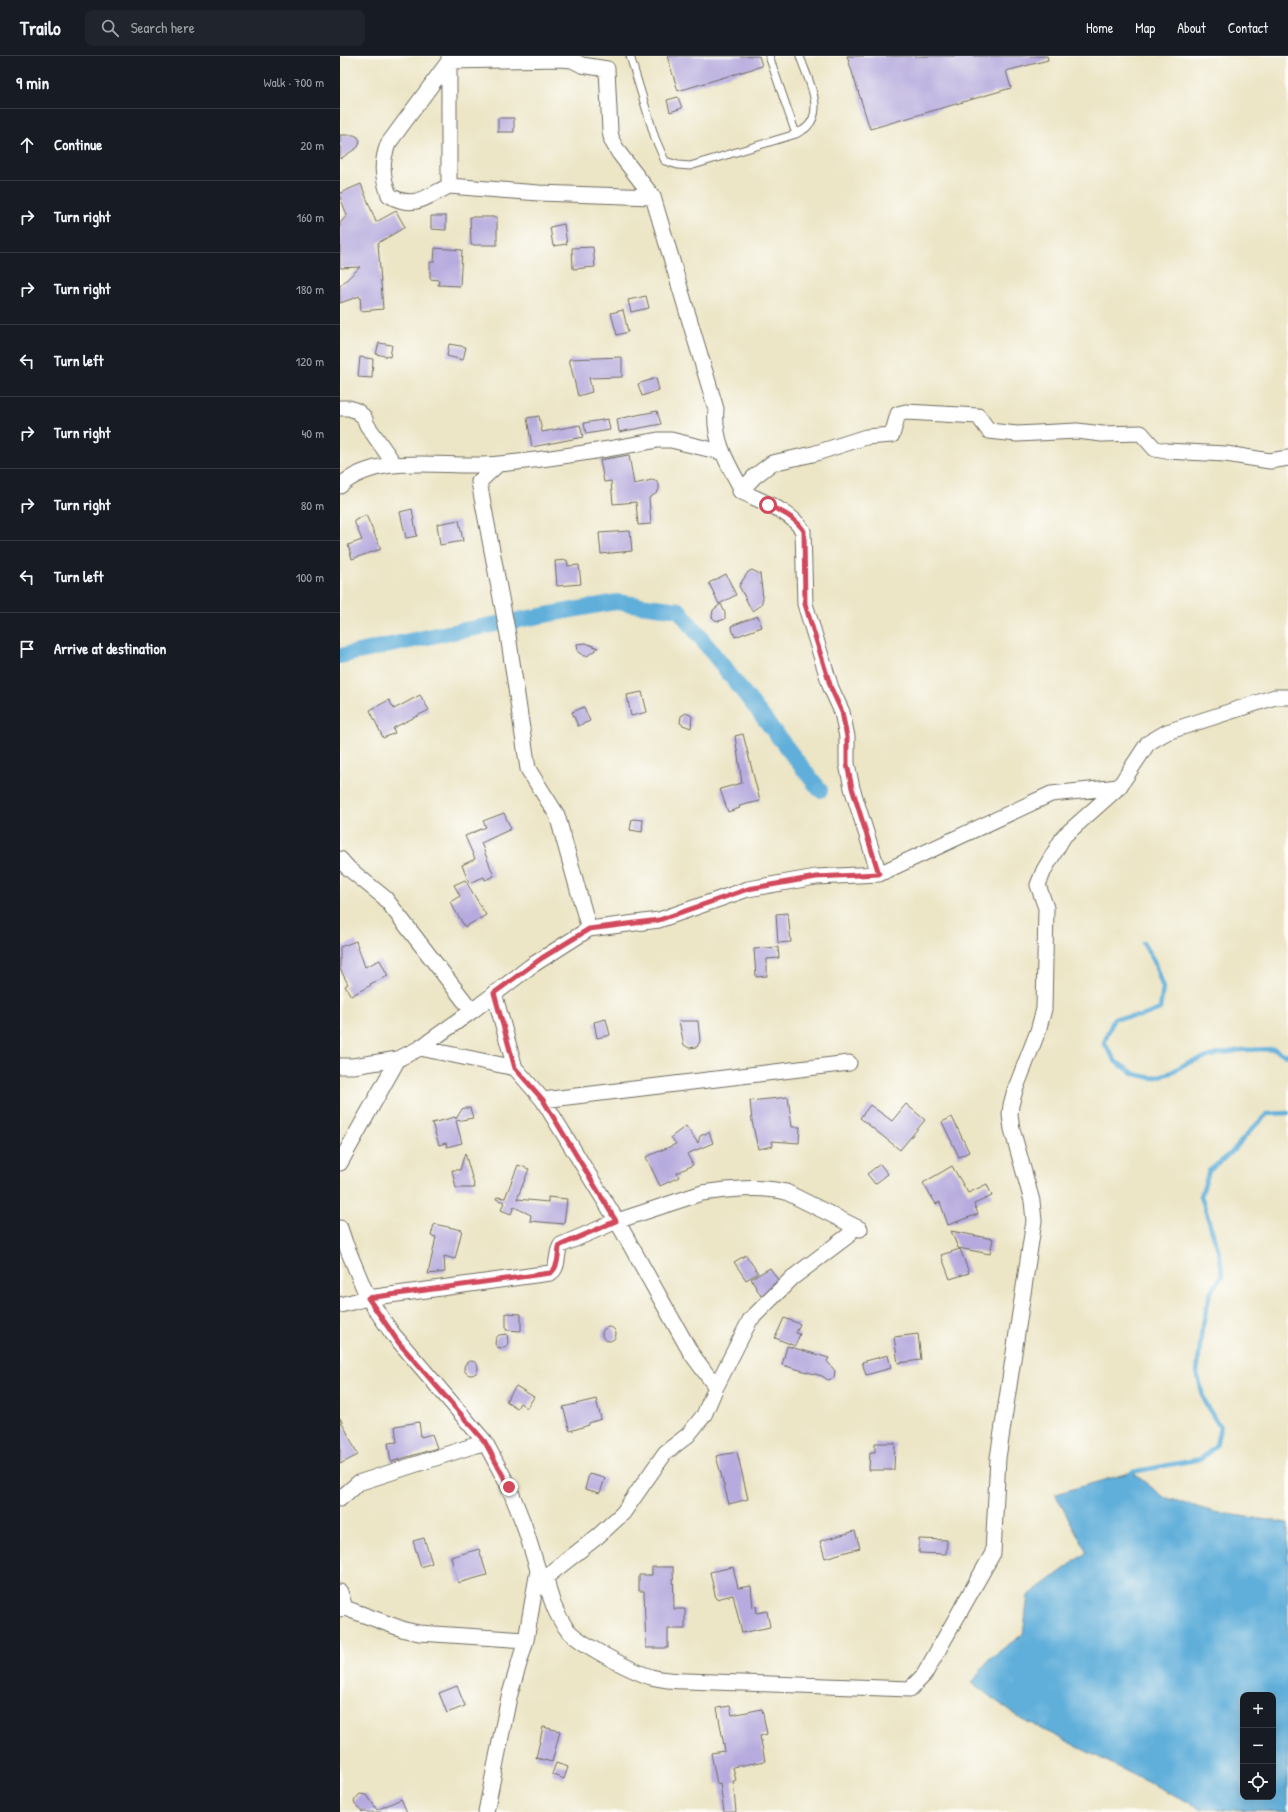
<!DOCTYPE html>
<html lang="en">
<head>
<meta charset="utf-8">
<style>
	body { margin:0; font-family:"Patrick Hand",sans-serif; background:#20242c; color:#f1f3f6 }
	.controls { position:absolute; right:12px; bottom:12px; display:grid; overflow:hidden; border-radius:8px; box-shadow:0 4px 16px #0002 }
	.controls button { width:36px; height:36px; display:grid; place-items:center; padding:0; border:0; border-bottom:1px solid #363941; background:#171b24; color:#f1f3f6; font:20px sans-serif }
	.stop { position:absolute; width:12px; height:12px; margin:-9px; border:3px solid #d1495b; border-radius:50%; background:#fff }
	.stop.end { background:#d1495b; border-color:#fff; box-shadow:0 1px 4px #0008 }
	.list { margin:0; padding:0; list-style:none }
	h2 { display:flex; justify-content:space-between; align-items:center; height:52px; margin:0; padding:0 16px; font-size:17px }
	h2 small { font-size:13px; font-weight:400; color:#9ea1a6 }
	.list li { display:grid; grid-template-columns:26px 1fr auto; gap:12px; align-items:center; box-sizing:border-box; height:72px; padding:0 16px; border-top:1px solid #363941 }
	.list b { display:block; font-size:15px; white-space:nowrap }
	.list em { font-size:13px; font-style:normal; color:#9ea1a6 }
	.icon { flex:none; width:22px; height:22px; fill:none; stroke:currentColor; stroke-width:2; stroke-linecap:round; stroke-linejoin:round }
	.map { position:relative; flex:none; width:948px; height:1756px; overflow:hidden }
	header { display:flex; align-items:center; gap:24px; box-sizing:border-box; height:56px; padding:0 20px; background:#171b24; border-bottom:1px solid #363941 }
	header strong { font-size:19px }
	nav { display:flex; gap:22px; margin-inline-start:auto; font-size:14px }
	.search { width:280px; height:36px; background:#20242c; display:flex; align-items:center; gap:10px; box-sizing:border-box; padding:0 14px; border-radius:8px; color:#9ea1a6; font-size:15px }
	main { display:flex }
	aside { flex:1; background:#171b24 }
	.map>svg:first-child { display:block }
</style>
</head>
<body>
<header>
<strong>Trailo</strong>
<div class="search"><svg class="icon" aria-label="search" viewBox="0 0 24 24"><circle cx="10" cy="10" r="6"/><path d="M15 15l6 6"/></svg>Search here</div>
<nav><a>Home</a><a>Map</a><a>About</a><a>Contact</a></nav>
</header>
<main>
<aside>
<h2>9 min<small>Walk · 700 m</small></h2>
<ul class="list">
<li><svg class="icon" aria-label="ahead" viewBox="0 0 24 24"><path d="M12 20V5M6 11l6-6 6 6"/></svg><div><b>Continue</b></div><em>20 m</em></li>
<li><svg class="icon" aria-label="right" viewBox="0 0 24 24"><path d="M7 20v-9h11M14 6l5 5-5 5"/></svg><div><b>Turn right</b></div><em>160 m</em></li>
<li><svg class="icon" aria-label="right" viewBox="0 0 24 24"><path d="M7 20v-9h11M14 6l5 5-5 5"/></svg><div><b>Turn right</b></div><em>180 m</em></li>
<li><svg class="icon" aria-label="left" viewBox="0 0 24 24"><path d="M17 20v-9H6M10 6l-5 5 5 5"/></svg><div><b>Turn left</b></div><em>120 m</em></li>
<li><svg class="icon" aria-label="right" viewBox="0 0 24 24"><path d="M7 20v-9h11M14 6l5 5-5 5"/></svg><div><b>Turn right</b></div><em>40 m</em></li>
<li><svg class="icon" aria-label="right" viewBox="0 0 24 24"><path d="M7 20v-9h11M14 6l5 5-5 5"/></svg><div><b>Turn right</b></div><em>80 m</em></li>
<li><svg class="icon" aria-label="left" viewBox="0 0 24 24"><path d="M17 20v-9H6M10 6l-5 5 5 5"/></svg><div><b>Turn left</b></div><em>100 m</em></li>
<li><svg class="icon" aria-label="arrive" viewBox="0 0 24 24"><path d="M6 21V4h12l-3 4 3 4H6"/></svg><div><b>Arrive at destination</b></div></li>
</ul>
</aside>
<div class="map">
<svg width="948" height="1756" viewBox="0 0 948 1756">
	<rect width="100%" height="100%" fill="#fdfcf7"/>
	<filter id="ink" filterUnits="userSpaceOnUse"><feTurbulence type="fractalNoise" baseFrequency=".025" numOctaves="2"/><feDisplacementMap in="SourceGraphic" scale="8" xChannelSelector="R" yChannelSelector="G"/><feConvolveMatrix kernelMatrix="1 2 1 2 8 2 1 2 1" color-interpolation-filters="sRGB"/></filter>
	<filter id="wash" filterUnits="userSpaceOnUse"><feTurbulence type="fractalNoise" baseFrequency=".012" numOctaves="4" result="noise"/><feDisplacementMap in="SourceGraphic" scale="16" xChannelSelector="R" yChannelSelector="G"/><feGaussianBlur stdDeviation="0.9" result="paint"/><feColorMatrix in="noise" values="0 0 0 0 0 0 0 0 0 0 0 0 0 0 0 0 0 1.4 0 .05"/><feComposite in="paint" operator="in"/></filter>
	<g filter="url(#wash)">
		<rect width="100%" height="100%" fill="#ece5c6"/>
		<!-- water -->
		<path fill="#60afda" stroke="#466d82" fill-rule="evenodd" d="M 792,1416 L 824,1441 L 874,1456 L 948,1467 L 948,1755 L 862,1753 L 678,1661 L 632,1627 L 649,1603 L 683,1578 L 688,1540 L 747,1496 L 715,1438 ZM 903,1639 L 933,1639 L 933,1741 L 903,1741 Z"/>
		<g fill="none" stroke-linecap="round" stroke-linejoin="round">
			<!-- stream -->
			<path stroke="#60afda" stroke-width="4.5" d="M 803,887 L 814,905 L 823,932 L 820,953 L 802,960 L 774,962 L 764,987 L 776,1006 L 795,1018 L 812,1022 L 830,1017 L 847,1007 L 878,998 L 901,994 L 934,993 L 946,1000 L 948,998
				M 792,1416 L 861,1403 L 876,1390 L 880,1371 L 865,1347 L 857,1317 L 862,1273 L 870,1237 L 882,1220 L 880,1200 L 861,1140 L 869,1115 L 891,1097 L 910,1075 L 927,1058 L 948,1057"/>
			<!-- canal -->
			<path stroke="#60afda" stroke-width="16" d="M 0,600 L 97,579 L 276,546 L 339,554 L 480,734"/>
		</g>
		<g id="blocks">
			<!-- building -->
			<path fill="#b6aade" d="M 327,0 L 419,0 L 422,10 L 338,35 Z
				M 507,0 L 707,0 L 708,4 L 666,15 L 671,32 L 530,73 Z
				M 338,41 L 342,52 L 330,56 L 327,44 Z
				M 158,62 L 174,62 L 174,76 L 158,76 Z
				M 0,79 L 14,79 L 18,81 L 20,85 L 18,91 L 0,103 Z
				M 21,128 L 36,166 L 56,155 L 65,171 L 38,187 L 43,253 L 21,255 L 20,240 L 0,247 L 0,230 L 20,211 L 0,212 L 0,167 L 7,159 L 0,141 L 0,137 Z
				M 91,160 L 106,160 L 106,174 L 91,173 Z
				M 130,161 L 157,161 L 157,189 L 131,189 Z
				M 224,168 L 227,188 L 213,190 L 210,171 Z
				M 253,191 L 255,211 L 233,213 L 232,192 Z
				M 95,192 L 122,194 L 120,230 L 98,229 L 99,224 L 90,223 L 90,206 L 94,206 Z
				M 306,240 L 309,252 L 291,256 L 288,244 Z
				M 283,254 L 288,276 L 277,279 L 271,257 Z
				M 39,287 L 52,289 L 50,301 L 36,298 Z
				M 109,288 L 126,291 L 123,304 L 107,300 Z
				M 20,301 L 33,303 L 32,322 L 18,321 Z
				M 282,301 L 282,321 L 249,322 L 252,336 L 238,340 L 229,303 Z
				M 316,322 L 319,334 L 302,340 L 298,328 Z
				M 317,355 L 321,368 L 279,376 L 277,363 Z
				M 199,360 L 202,376 L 240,369 L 243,381 L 192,391 L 187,362 Z
				M 268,363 L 270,374 L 246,378 L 244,367 Z
				M 289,399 L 294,428 L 312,424 L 316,425 L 319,429 L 319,433 L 317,437 L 309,442 L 311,468 L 298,469 L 296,446 L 273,448 L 271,425 L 264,426 L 260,404 Z
				M 72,453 L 77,480 L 66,482 L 60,456 Z
				M 26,459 L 41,493 L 12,503 L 8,489 L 22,484 L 14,465 Z
				M 119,464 L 123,485 L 100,489 L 97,468 Z
				M 290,475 L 292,495 L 261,498 L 259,477 Z
				M 227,504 L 228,510 L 239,509 L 241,528 L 217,530 L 215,505 Z
				M 412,514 L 420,518 L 423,542 L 421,549 L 412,555 L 399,530 L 408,516 Z
				M 386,518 L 396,539 L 379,548 L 369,527 Z
				M 381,548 L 385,557 L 385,563 L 379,565 L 375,564 L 372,561 L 373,554 Z
				M 418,560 L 422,571 L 395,581 L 391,570 Z
				M 246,587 L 258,592 L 247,600 L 244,600 L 238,596 L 237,588 Z
				M 302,636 L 307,656 L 291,660 L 287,639 Z
				M 80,639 L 89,654 L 53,672 L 55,677 L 43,682 L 30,654 L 49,644 L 54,653 Z
				M 244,651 L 250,665 L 238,670 L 232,656 Z
				M 346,657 L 352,660 L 351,672 L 343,669 L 340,667 L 341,660 Z
				M 403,678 L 420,745 L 399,750 L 400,752 L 388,756 L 380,733 L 402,727 L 395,680 Z
				M 164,757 L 171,773 L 141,787 L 154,820 L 145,824 L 144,821 L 129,827 L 122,809 L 135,803 L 125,780 L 146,771 L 143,765 Z
				M 292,763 L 303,764 L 302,776 L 290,774 Z
				M 125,824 L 146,859 L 125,871 L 110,846 L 120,840 L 114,829 Z
				M 448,857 L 451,886 L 438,887 L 436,858 Z
				M 16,885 L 25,911 L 40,904 L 48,920 L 30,928 L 31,929 L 11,940 L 5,930 L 8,928 L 0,913 L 0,891 Z
				M 438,891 L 439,902 L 427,903 L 427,920 L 416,921 L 414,893 Z
				M 266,963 L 270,979 L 257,982 L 254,966 Z
				M 339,965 L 358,965 L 360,985 L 357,991 L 349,992 L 344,989 Z
				M 448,1041 L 452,1071 L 460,1071 L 459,1087 L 432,1085 L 433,1090 L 418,1093 L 412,1065 L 410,1045 Z
				M 566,1048 L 585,1064 L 560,1094 L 520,1062 L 530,1049 L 552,1065 Z
				M 125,1052 L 130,1052 L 133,1062 L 116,1065 L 122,1087 L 107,1091 L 106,1087 L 99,1089 L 92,1067 L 115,1061 L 116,1063 L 122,1053 Z
				M 612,1061 L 629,1096 L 619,1101 L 602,1066 Z
				M 346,1070 L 358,1087 L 360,1080 L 369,1076 L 373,1087 L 347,1098 L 353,1109 L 337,1117 L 339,1121 L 320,1130 L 306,1101 L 336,1088 L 331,1081 Z
				M 125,1097 L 135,1132 L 116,1132 L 112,1114 L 120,1114 Z
				M 540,1108 L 548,1118 L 535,1128 L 527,1118 Z
				M 178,1109 L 189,1113 L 177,1143 L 208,1146 L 208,1141 L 227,1143 L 224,1168 L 190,1165 L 191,1159 L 174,1151 L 171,1158 L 161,1154 L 164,1146 L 156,1143 L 157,1141 L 165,1142 Z
				M 612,1110 L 628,1137 L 647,1128 L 652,1140 L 634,1148 L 638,1158 L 608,1169 L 600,1146 L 596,1148 L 583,1127 Z
				M 94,1168 L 122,1174 L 115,1203 L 104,1200 L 105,1216 L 88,1218 L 96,1181 L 91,1180 Z
				M 611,1175 L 653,1183 L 650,1198 L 618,1192 Z
				M 620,1193 L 629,1217 L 610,1223 L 601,1199 Z
				M 406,1199 L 418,1217 L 406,1224 L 394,1206 Z
				M 430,1212 L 438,1224 L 421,1240 L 411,1223 Z
				M 166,1257 L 181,1258 L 181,1275 L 166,1274 Z
				M 444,1262 L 460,1268 L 456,1277 L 460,1278 L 455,1290 L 435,1282 Z
				M262 1278a7 7 0 1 1 14 0a7 7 0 1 1-14 0Z
				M 167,1278 L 168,1286 L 167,1290 L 161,1292 L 157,1291 L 155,1288 L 156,1282 L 159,1279 Z
				M 578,1278 L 581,1304 L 558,1307 L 554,1281 Z
				M 447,1290 L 489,1302 L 487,1305 L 495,1315 L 494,1322 L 488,1324 L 482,1320 L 442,1309 Z
				M 548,1299 L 551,1312 L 526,1319 L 522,1306 Z
				M124 1312a7 7 0 1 1 14 0a7 7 0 1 1-14 0Z
				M 176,1330 L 194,1341 L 187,1352 L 180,1347 L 177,1352 L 166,1345 Z
				M 256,1343 L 261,1363 L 249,1367 L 249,1369 L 230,1375 L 223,1351 Z
				M 0,1362 L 18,1399 L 0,1408 Z
				M 79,1366 L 81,1381 L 92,1378 L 97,1392 L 51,1406 L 48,1387 L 57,1386 L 55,1370 Z
				M 535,1387 L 555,1387 L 554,1414 L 529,1414 L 530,1396 L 535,1396 Z
				M 397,1396 L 408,1443 L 389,1448 L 376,1400 Z
				M 249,1418 L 265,1422 L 260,1437 L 245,1433 Z
				M 515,1475 L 520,1492 L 485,1502 L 480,1485 Z
				M 84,1482 L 92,1507 L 81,1511 L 73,1485 Z
				M 579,1483 L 607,1484 L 606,1498 L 579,1497 Z
				M 139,1493 L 147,1519 L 118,1527 L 111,1501 Z
				M 312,1511 L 333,1511 L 334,1553 L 345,1553 L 345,1573 L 328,1573 L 328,1592 L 306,1592 L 304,1535 L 299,1535 L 299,1519 L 312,1519 Z
				M 393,1511 L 398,1532 L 411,1530 L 413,1551 L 416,1550 L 417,1557 L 427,1555 L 430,1571 L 402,1577 L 393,1539 L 376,1543 L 370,1516 Z
				M 117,1630 L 125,1650 L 107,1657 L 99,1637 Z
				M 390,1650 L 392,1659 L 422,1653 L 427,1678 L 420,1680 L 425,1705 L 393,1711 L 396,1725 L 393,1725 L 396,1756 L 384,1756 L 380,1727 L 377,1728 L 371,1697 L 385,1695 L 377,1652 Z
				M 203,1671 L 220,1675 L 212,1706 L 196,1702 Z
				M 216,1707 L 228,1711 L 224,1723 L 212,1718 Z
				M 20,1738 L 27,1739 L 37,1754 L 61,1743 L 67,1756 L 22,1756 L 14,1747 L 15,1743 Z"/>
		</g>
	</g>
	<g filter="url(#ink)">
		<use href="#blocks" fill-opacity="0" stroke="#6f6c61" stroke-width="1"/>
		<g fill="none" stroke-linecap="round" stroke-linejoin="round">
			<!-- lane casing -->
			<g stroke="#6f6c61" stroke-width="9">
				<path id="lane" d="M 290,0 L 315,82 L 325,105 L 338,109 L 350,110 L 456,78 C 459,76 464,74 467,71 C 486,53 466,20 460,0
					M 429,0 L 456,78"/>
			</g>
			<!-- street casing -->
			<g stroke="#6f6c61" stroke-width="17">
				<path id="street" d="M 109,0 L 109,130 C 86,141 73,154 49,139 C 42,120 41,107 48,88 L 109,5 L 221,3 L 232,4 L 242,9 L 267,13 L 270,75 L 272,85 L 279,97 L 313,141 L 376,353 C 373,385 388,408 402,434 L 400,435 C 422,446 450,454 463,475 L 465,548 L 491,632 L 502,656 L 507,681 L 507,708 L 512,732 L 539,818
					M 109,130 L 199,137 L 313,141
					M 0,352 L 9,352 L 17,355 L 24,361 L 27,369 L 55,409
					M 157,409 L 139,426 L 168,579 L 188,713 L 217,759 L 249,873
					M 0,430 C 40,394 109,414 159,408 C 212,403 265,394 318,384 L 331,384 L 381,396
					M 402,434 L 415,420 L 432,407 L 473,398 L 526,381 L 552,379 L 558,358 L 566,356 L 638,360 L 649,375 L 677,378 L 737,375 L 762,378 L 801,377 L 815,393 L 826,395 L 886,398 L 930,405 L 948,402
					M 0,803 L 8,812 L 45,842 L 132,955
					M 154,937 L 175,1012
					M 80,992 L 175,1012 L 203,1044 L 277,1165 L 351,1297 L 376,1331
					M 0,1010 L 13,1010 L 58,1003 L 80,992 L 132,955 L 191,910 L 249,873 L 319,864 L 408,833 L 476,821 L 539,818 L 711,738 L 779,731 L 808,687 L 827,676 L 935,641 L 948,641
					M 203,1044 L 509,1007
					M 0,1107 L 58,1003
					M 0,1172 L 5,1187 L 28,1242 L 52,1277 L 145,1386 L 169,1431 L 184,1469 L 198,1514 L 186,1584 L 169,1641 L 146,1756
					M 0,1249 L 28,1242 L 210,1217 C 220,1212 215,1197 221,1189 L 277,1165 L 362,1137 C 386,1133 423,1130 446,1136 L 520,1173
					M 0,1443 L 18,1427 L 145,1386
					M 199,1515 L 206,1521 L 258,1480 L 283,1457 L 325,1397 L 348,1379 L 364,1359 L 376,1331 L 410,1264 L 452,1222 L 509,1179 L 512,1171 L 520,1173
					M 206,1521 C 209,1540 214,1556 226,1572 C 237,1587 292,1615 311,1621 C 323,1624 334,1625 347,1625 L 570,1633 L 584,1619 L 653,1497 L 658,1402 L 694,1165 L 692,1145 L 672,1073 L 670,1059 L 671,1049 L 675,1034 L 698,975 L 704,953 L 706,852 L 698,829 L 704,814 L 724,780 L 779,731
					M 0,1536 L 5,1552
					M 0,1553 L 5,1552 L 65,1574 L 79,1577 L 186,1584"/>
			</g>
			<!-- lane -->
			<use href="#lane" stroke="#fff" stroke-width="7"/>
			<!-- street -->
			<use href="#street" stroke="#fff" stroke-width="15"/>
		</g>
	</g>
	<g fill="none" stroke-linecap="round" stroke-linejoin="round" filter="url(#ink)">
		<!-- route -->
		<path stroke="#d1495b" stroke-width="5" d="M 169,1431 L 145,1386 L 59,1287 L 28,1242 L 210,1217 C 218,1213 218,1200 219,1191 L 221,1189 L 276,1165 L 203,1044 L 175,1012 L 154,937 L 202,902 L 249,873 L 319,864 L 408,833 L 476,821 L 539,818 L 512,732 L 507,708 L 507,681 L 502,656 L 491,632 L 465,548 L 464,475 C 455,461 442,456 428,449"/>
	</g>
</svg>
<div class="controls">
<button>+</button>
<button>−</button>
<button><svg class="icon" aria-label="locate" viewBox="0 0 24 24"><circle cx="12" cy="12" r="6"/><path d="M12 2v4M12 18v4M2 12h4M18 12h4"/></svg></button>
</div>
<div class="stop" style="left:428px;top:449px"></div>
<div class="stop end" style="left:169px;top:1431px"></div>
</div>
</main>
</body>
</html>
